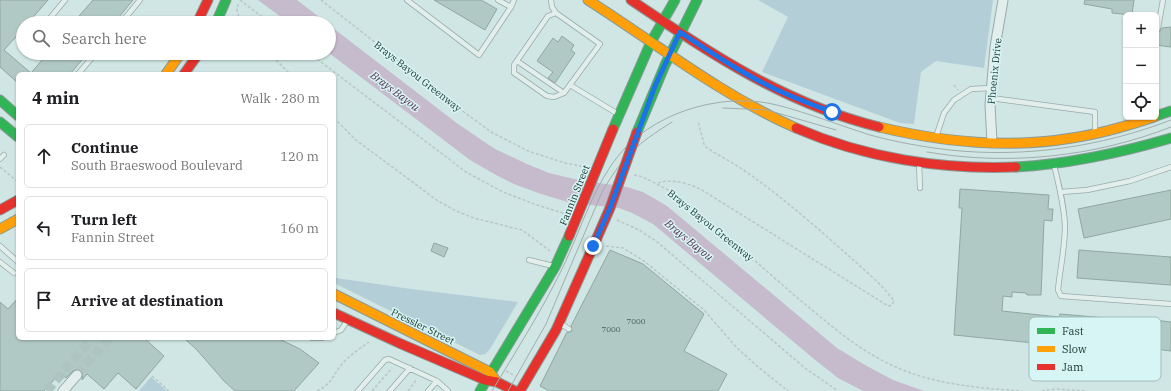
<!DOCTYPE html>
<html lang="en">
<head>
<meta charset="utf-8">
<style>
	body { margin:0; font-family:"IBM Plex Serif",serif; background:#f6f6f6; color:#202124 }
	.controls { position:absolute; right:12px; top:12px; display:grid; overflow:hidden; border-radius:6px; box-shadow:0 1px 3px #0004 }
	.controls button { width:36px; height:36px; display:grid; place-items:center; padding:0; border:0; border-bottom:1px solid #e0e0e0; background:#fff; color:#202124; font:20px sans-serif }
	.stop { position:absolute; width:12px; height:12px; margin:-9px; border:3px solid #1a73e8; border-radius:50%; background:#fff }
	.stop.end { background:#1a73e8; border-color:#fff; box-shadow:0 1px 4px #0008 }
	.list { margin:0; padding:0; list-style:none }
	h2 { display:flex; justify-content:space-between; align-items:center; height:52px; margin:0; padding:0 16px; font-size:17px }
	h2 small { font-size:13px; font-weight:400; color:#757577 }
	.list li { display:grid; grid-template-columns:26px 1fr auto; gap:12px; align-items:center; box-sizing:border-box; height:64px; margin:0 8px 8px; padding:0 8px; border:1px solid #e0e0e0; border-radius:6px }
	.list b { display:block; font-size:15px; white-space:nowrap }
	.list p { margin:0; font-size:13px; white-space:nowrap; color:#757577 }
	.list em { font-size:13px; font-style:normal; color:#757577 }
	.icon { flex:none; width:22px; height:22px; fill:none; stroke:currentColor; stroke-width:2; stroke-linecap:round; stroke-linejoin:round }
	.map { position:relative; flex:none; width:1171px; height:391px; overflow:hidden }
	.search { position:absolute; background:#fff; box-shadow:0 1px 3px #0004; left:16px; top:16px; width:320px; height:44px; display:flex; align-items:center; gap:10px; box-sizing:border-box; padding:0 14px; border-radius:22px; color:#757577; font-size:15px }
	.panel { position:absolute; background:#fff; box-shadow:0 1px 3px #0004; left:16px; top:72px; width:320px; height:268px; border-radius:6px }
	.map>svg:first-child { display:block }
</style>
</head>
<body>
<div class="map">
<svg width="1171" height="391" viewBox="0 0 1171 391">
	<rect width="100%" height="100%" fill="#d0e6e4"/>
	<!-- green -->
	<path fill="#b3ced7" d="M 758,0 L 993,0 L 984,68 L 936,61 L 921,72 L 914,124 L 900,123 L 762,72 L 788,17 Z
		M 334,276 L 336,278 L 411,289 L 518,302 L 490,349 L 485,354 L 480,355 L 334,283 Z
		M 151,377 L 167,391 L 139,391 Z"/>
	<!-- water -->
	<path fill="#c6bbcc" d="M 258,0 L 297,0 L 327,23 L 289,23 Z
		M 329,25 L 458,124 L 495,149 L 527,164 L 549,173 L 579,180 L 627,187 L 643,192 L 667,206 L 837,348 L 865,365 L 893,380 L 924,391 L 863,391 L 838,378 L 814,359 L 653,224 L 632,213 L 619,208 L 571,203 L 541,194 L 514,184 L 496,175 L 470,160 L 329,53 Z"/>
	<!-- building -->
	<path fill="#b1c9c4" stroke="#8fa6a1" d="M 0,0 L 48,0 L 28,23 L 23,23 L 23,29 L 4,50 L 31,73 L 48,53 L 88,53 L 70,74 L 18,74 L 18,83 L 0,67 Z
		M 93,0 L 133,0 L 114,23 L 73,23 Z
		M 434,0 L 481,0 L 497,9 L 485,30 Z
		M 1085,0 L 1134,0 L 1132,15 L 1112,13 L 1112,9 L 1084,4 Z
		M 1171,27 L 1171,47 L 1156,45 L 1156,31 L 1160,31 L 1162,28 Z
		M 562,36 L 574,45 L 571,50 L 575,53 L 555,83 L 548,78 L 553,72 L 537,61 L 553,38 L 558,42 Z
		M 960,189 L 1049,195 L 1048,209 L 1053,209 L 1052,221 L 1044,220 L 1043,246 L 1042,246 L 1043,247 L 1041,295 L 1027,295 L 1026,293 L 1012,292 L 1012,297 L 1003,296 L 1002,311 L 1059,317 L 1060,314 L 1154,322 L 1154,320 L 1171,322 L 1171,351 L 1148,348 L 1148,351 L 1034,343 L 954,335 L 962,208 L 959,208 Z
		M 1171,190 L 1171,219 L 1084,238 L 1078,209 Z
		M 434,243 L 448,248 L 444,257 L 431,251 Z
		M 610,250 L 643,264 L 704,314 L 684,351 L 727,374 L 718,391 L 549,391 L 540,386 L 567,332 L 570,332 L 572,331 L 571,326 Z
		M 1079,250 L 1171,257 L 1171,285 L 1077,278 Z
		M 18,298 L 18,338 L 144,338 L 164,356 L 136,389 L 118,373 L 104,389 L 87,374 L 82,380 L 83,373 L 78,369 L 73,371 L 66,378 L 60,373 L 44,391 L 0,391 L 0,302 L 8,309 Z
		M 184,338 L 277,338 L 300,349 L 319,363 L 294,391 L 235,391 L 224,381 L 197,350 Z"/>
	<g fill="none" stroke-linecap="round" stroke-linejoin="round">
		<!-- street-tunnel -->
		<path stroke="#adc4c1" stroke-width="9" stroke-dasharray="9 4.5" stroke-linecap="butt" d="M 77,375 L 109,338
			M 47,391 L 92,338"/>
		<!-- lane casing -->
		<g stroke="#98aba9" stroke-width="6">
			<path id="lane" d="M 407,0 L 479,55 L 511,7 L 514,0
				M 498,0 L 511,7
				M 551,0 L 552,7 L 556,13
				M 556,13 L 600,44 L 564,93 L 554,97 L 547,96 L 514,73 L 514,65 L 548,16 Z
				M 46,23 L 65,0
				M 121,23 L 140,0
				M 1158,28 L 1163,0
				M 517,61 L 564,93
				M 78,74 L 96,53
				M 570,85 L 618,114
				M 991,98 L 1095,112 L 1095,132
				M 936,137 L 944,113 L 954,100 L 971,89 L 991,88
				M 0,159 L 4,155
				M 919,162 L 920,188
				M 1054,165 C 1059,185 1064,205 1065,226 C 1065,247 1060,269 1058,290 L 1061,296 L 1171,304
				M 1061,192 L 1087,190 L 1130,181 L 1171,167
				M 0,246 L 18,262
				M 529,260 L 553,266
				M 0,262 L 14,273
				M 561,324 L 569,329
				M 334,333 L 341,330 L 347,321
				M 312,338 L 322,338
				M 358,391 L 385,360 L 389,359 L 437,381 L 448,391
				M 390,391 L 410,368
				M 428,391 L 437,381"/>
		</g>
		<!-- street casing -->
		<g stroke="#98aba9" stroke-width="11">
			<path id="street" d="M 992,142 L 990,105 L 995,47 L 1003,0
				M 63,391 L 77,375"/>
		</g>
		<!-- fast casing -->
		<g stroke="#889b98" stroke-width="11">
			<path id="fast" d="M 216,23 L 226,0
				M 0,100 L 18,116
				M 1156,116 L 1171,111
				M 0,122 L 18,137
				M 613,129 L 651,42 L 675,0
				M 637,132 L 665,65 L 697,0
				M 1016,167 C 1070,164 1120,153 1171,138
				M 480,391 L 555,267 L 569,236"/>
		</g>
		<!-- slow casing -->
		<g stroke="#889b98" stroke-width="11">
			<path id="slow" d="M 588,0 C 657,44 721,95 796,128
				M 166,74 L 181,53
				M 879,127 C 942,142 1007,149 1072,138 C 1100,134 1127,126 1154,117
				M 0,229 L 18,219
				M 334,294 L 490,372 L 496,381"/>
		</g>
		<!-- jam casing -->
		<g stroke="#889b98" stroke-width="11">
			<path id="jam" d="M 631,0 C 710,53 785,104 879,127
				M 197,23 L 208,0
				M 184,74 L 199,53
				M 796,128 C 865,158 942,170 1016,167
				M 0,210 L 18,200
				M 334,313 L 399,343 L 485,380 L 497,382 L 515,391
				M 520,391 L 556,330 L 596,240"/>
		</g>
		<!-- path -->
		<path stroke="#b8c7c5" stroke-width="1.5" stroke-dasharray="3 2" stroke-linecap="butt" d="M 240,0 L 270,23
			M 321,0 L 464,112 L 491,132 L 528,151 L 565,163 L 585,167
			M 238,4 L 237,11 L 241,23
			M 269,53 L 290,74
			M 309,53 L 466,172 L 503,192 L 534,204 L 566,214
			M 954,85 L 958,90
			M 334,118 L 356,140 L 438,201 L 456,211 L 474,218 L 522,230 L 550,251
			M 0,167 L 18,182
			M 634,175 L 643,177 L 674,193 C 715,225 754,260 794,295 C 827,322 858,351 898,368 C 938,385 979,388 1022,391
			M 658,183 C 672,178 690,184 702,190 L 885,304 L 889,306 L 892,305 L 894,301 C 882,284 864,270 849,256 C 815,226 780,195 742,169 C 730,161 717,155 706,147 L 704,144 L 698,121
			M 617,220 L 639,230 L 656,241 L 805,368 L 838,391
			M 606,246 L 623,248 L 644,261 L 704,310 L 736,347 L 757,366 L 788,391
			M 148,342 L 151,338
			M 506,371 L 515,376
			M 152,376 L 169,391
			M 317,391 C 333,383 332,376 342,364 C 350,355 359,349 369,342
			M 372,391 L 392,368
			M 408,391 L 417,379
			M 1042,391 L 1056,389 L 1087,391"/>
		<!-- lane -->
		<use href="#lane" stroke="#e1eeec" stroke-width="4.5"/>
		<!-- street -->
		<use href="#street" stroke="#e1eeec" stroke-width="9"/>
		<!-- fast -->
		<use href="#fast" stroke="#30b455" stroke-width="9"/>
		<!-- slow -->
		<use href="#slow" stroke="#ff9f0a" stroke-width="9"/>
		<!-- jam -->
		<use href="#jam" stroke="#e5322d" stroke-width="9"/>
		<!-- tram -->
		<path stroke="#a1adac" stroke-width="1" d="M 723,108 L 767,110 L 836,130
			M 927,152 C 1009,166 1094,157 1171,127
			M 492,391 C 516,351 541,312 562,269 C 582,228 593,184 624,149 C 661,110 725,92 777,105 C 808,113 839,125 870,135 C 896,142 923,147 950,150 C 1024,158 1101,147 1171,120
			M 508,391 L 546,324 L 602,192 C 623,156 637,144 672,122"/>
		<!-- jam-bridge casing -->
		<g stroke="#7f918e" stroke-width="11" stroke-linecap="butt">
			<path id="jam-bridge" d="M 569,236 L 613,129
				M 596,240 L 610,208 L 637,132"/>
		</g>
		<!-- jam-bridge -->
		<use href="#jam-bridge" stroke="#e5322d" stroke-width="9"/>
	</g>
	<g fill="none" stroke-linecap="round" stroke-linejoin="round">
		<!-- route -->
		<path stroke="#1a73e8" stroke-width="5" d="M 593,246 L 610,208 L 655,86 L 680,32 C 716,56 752,80 791,96 C 805,102 818,107 832,112"/>
	</g>
	<g text-anchor="middle" stroke-width="3" stroke-linejoin="round" paint-order="stroke">
		<!-- number labels -->
		<g font-size="8" fill="#445e57">
			<text x="636" y="324">7000</text>
			<text x="611" y="332">7000</text>
		</g>
		<!-- street labels -->
		<g font-size="10" fill="#203a33" stroke="#d7f5f4">
			<text transform="translate(994 71) rotate(-84)" y="4">Phoenix Drive</text>
			<text transform="translate(418 76) rotate(38)" y="4">Brays Bayou Greenway</text>
			<text transform="translate(574 195) rotate(-68)" y="4">Fannin Street</text>
			<text transform="translate(711 225) rotate(39)" y="4">Brays Bayou Greenway</text>
			<text transform="translate(423 326) rotate(26)" y="4">Pressler Street</text>
		</g>
		<!-- water labels -->
		<g font-size="11" font-style="italic" fill="#593051" stroke="#d7f5f4">
			<text transform="translate(395 91) rotate(37)" y="4">Brays Bayou</text>
			<text transform="translate(689 240) rotate(39)" y="4">Brays Bayou</text>
		</g>
	</g>
	<!-- legend -->
	<rect x="1029" y="317" width="132" height="64" rx="6" fill="#d7f5f4" stroke="#a0bdba" stroke-width="1"/>
	<rect x="1037" y="328" width="18" height="6" fill="#30b455"/>
	<rect x="1037" y="346" width="18" height="6" fill="#ff9f0a"/>
	<rect x="1037" y="364" width="18" height="6" fill="#e5322d"/>
	<g font-size="11" fill="#203a33">
		<text x="1062" y="335">Fast</text>
		<text x="1062" y="353">Slow</text>
		<text x="1062" y="371">Jam</text>
	</g>
</svg>
<div class="controls">
<button>+</button>
<button>−</button>
<button><svg class="icon" aria-label="locate" viewBox="0 0 24 24"><circle cx="12" cy="12" r="6"/><path d="M12 2v4M12 18v4M2 12h4M18 12h4"/></svg></button>
</div>
<div class="stop" style="left:832px;top:112px"></div>
<div class="stop end" style="left:593px;top:246px"></div>
<div class="search"><svg class="icon" aria-label="search" viewBox="0 0 24 24"><circle cx="10" cy="10" r="6"/><path d="M15 15l6 6"/></svg>Search here</div>
<section class="panel">
<h2>4 min<small>Walk · 280 m</small></h2>
<ul class="list">
<li><svg class="icon" aria-label="ahead" viewBox="0 0 24 24"><path d="M12 20V5M6 11l6-6 6 6"/></svg><div><b>Continue</b><p>South Braeswood Boulevard</p></div><em>120 m</em></li>
<li><svg class="icon" aria-label="left" viewBox="0 0 24 24"><path d="M17 20v-9H6M10 6l-5 5 5 5"/></svg><div><b>Turn left</b><p>Fannin Street</p></div><em>160 m</em></li>
<li><svg class="icon" aria-label="arrive" viewBox="0 0 24 24"><path d="M6 21V4h12l-3 4 3 4H6"/></svg><div><b>Arrive at destination</b></div></li>
</ul>
</section>
</div>
</body>
</html>
